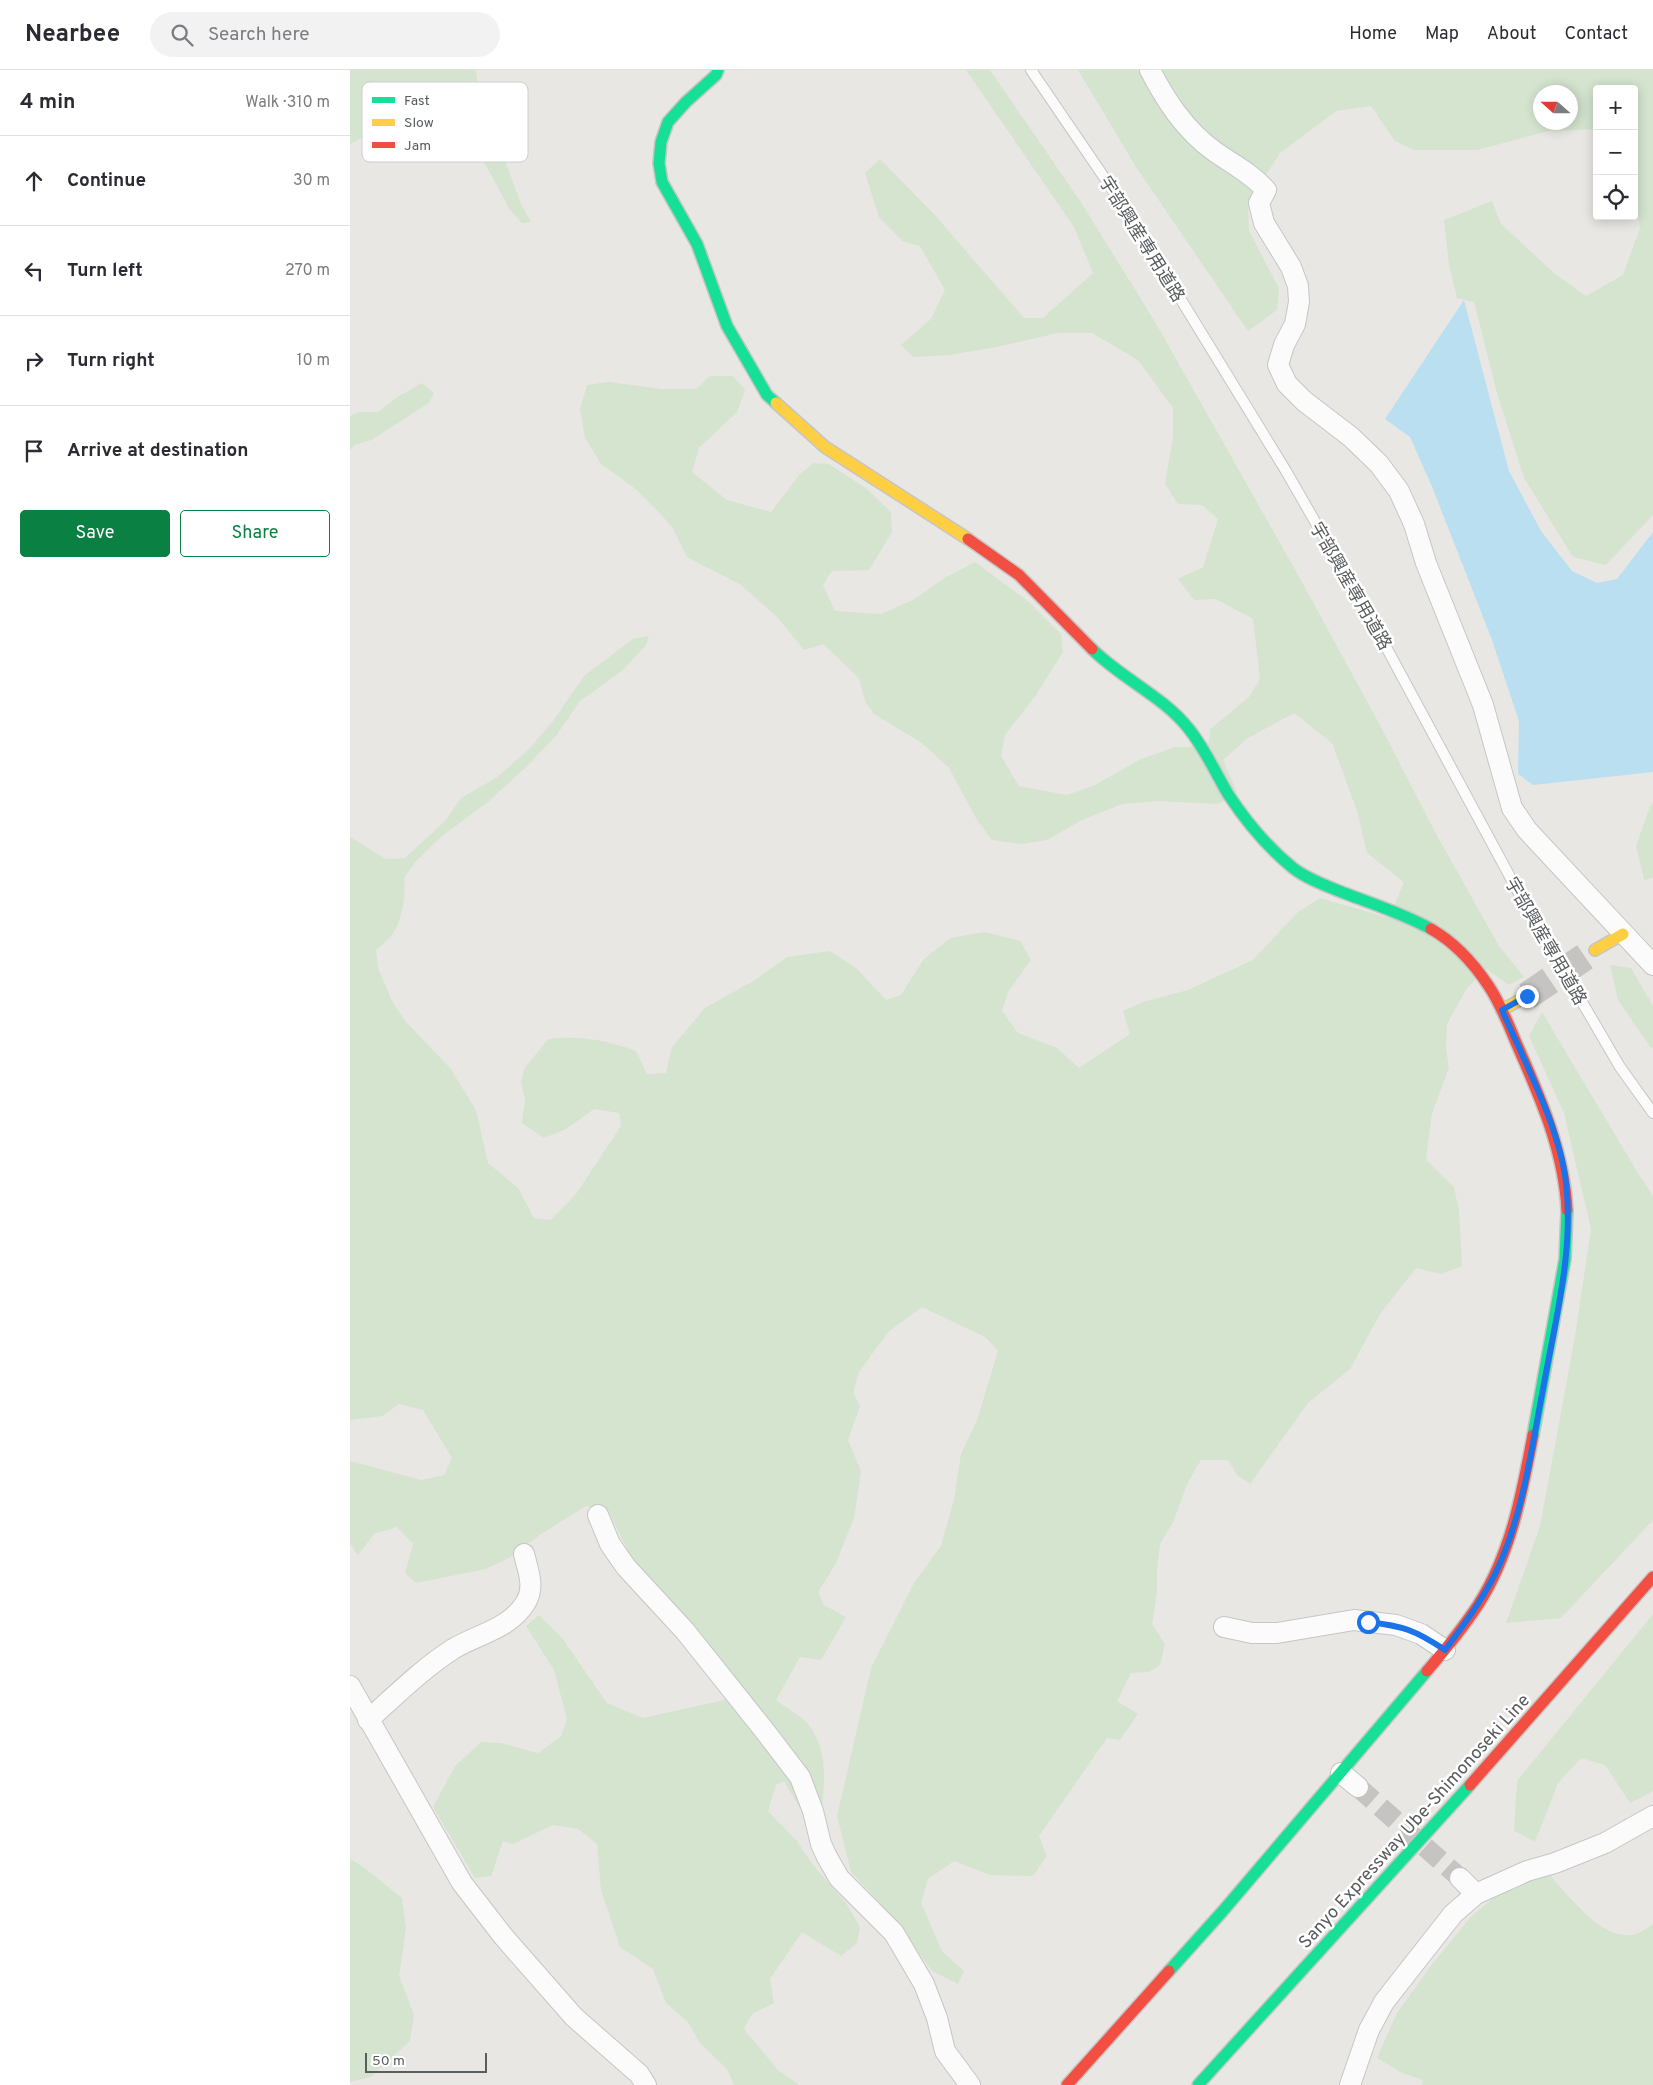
<!DOCTYPE html>
<html lang="en">
<head>
<meta charset="utf-8">
<style>
	body { margin:0; font-family:Overpass,"Noto Sans JP",sans-serif; background:#f2f2f3; color:#2b2b33 }
	.controls { position:absolute; right:15px; top:15px; display:grid; overflow:hidden; border-radius:5px; box-shadow:0 2px 12px #0003 }
	.controls button { width:45px; height:45px; display:grid; place-items:center; padding:0; border:0; border-bottom:1px solid #e1e1e2; background:#fff; color:#2b2b33; font:25px sans-serif }
	.compass { position:absolute; left:1183px; top:15px; width:45px; height:45px; border-radius:50%; background:#fff; box-shadow:0 2px 12px #0003; rotate:291deg }
	.scale { position:absolute; left:15px; bottom:12px; width:122px; box-sizing:border-box; padding-left:5px; border:2px solid #595d60; border-top:0; font-size:14px; line-height:18px; white-space:nowrap; color:#595d60; -webkit-text-stroke:4px #fff; paint-order:stroke }
	.stop { position:absolute; width:15px; height:15px; margin:-11px; border:4px solid #1a73e8; border-radius:50%; background:#fff }
	.stop.end { background:#1a73e8; border-color:#fff; box-shadow:0 1px 5px #0008 }
	.list { margin:0; padding:0; list-style:none }
	h2 { display:flex; justify-content:space-between; align-items:center; height:65px; margin:0; padding:0 20px; font-size:21px }
	h2 small { font-size:16px; font-weight:400; color:#7c7c81 }
	.list li { display:grid; grid-template-columns:32px 1fr auto; gap:15px; align-items:center; box-sizing:border-box; height:90px; padding:0 20px; border-top:1px solid #e1e1e2 }
	.list b { display:block; font-size:19px; white-space:nowrap }
	.list em { font-size:16px; font-style:normal; color:#7c7c81 }
	.actions { display:flex; gap:10px; padding:15px 20px }
	.actions a { flex:1; padding:11px 0; border:1px solid #0b8043; border-radius:5px; text-align:center; font-size:18px; color:#0b8043 }
	.actions .main { background:#0b8043; color:#fff }
	.icon { flex:none; width:28px; height:28px; fill:none; stroke:currentColor; stroke-width:2; stroke-linecap:round; stroke-linejoin:round }
	.map { position:relative; flex:none; width:1303px; height:2015px; overflow:hidden }
	header { display:flex; align-items:center; gap:30px; box-sizing:border-box; height:70px; padding:0 25px; background:#fff; border-bottom:1px solid #e1e1e2 }
	header strong { font-size:24px }
	nav { display:flex; gap:28px; margin-inline-start:auto; font-size:18px }
	.search { width:350px; height:45px; background:#f2f2f3; display:flex; align-items:center; gap:12px; box-sizing:border-box; padding:0 18px; border-radius:28px; color:#7c7c81; font-size:19px }
	main { display:flex }
	aside { flex:1; background:#fff }
	.map>svg:first-child { display:block }
</style>
</head>
<body>
<header>
<strong>Nearbee</strong>
<div class="search"><svg class="icon" aria-label="search" viewBox="0 0 24 24"><circle cx="10" cy="10" r="6"/><path d="M15 15l6 6"/></svg>Search here</div>
<nav><a>Home</a><a>Map</a><a>About</a><a>Contact</a></nav>
</header>
<main>
<aside>
<h2>4 min<small>Walk · 310 m</small></h2>
<ul class="list">
<li><svg class="icon" aria-label="ahead" viewBox="0 0 24 24"><path d="M12 20V5M6 11l6-6 6 6"/></svg><div><b>Continue</b></div><em>30 m</em></li>
<li><svg class="icon" aria-label="left" viewBox="0 0 24 24"><path d="M17 20v-9H6M10 6l-5 5 5 5"/></svg><div><b>Turn left</b></div><em>270 m</em></li>
<li><svg class="icon" aria-label="right" viewBox="0 0 24 24"><path d="M7 20v-9h11M14 6l5 5-5 5"/></svg><div><b>Turn right</b></div><em>10 m</em></li>
<li><svg class="icon" aria-label="arrive" viewBox="0 0 24 24"><path d="M6 21V4h12l-3 4 3 4H6"/></svg><div><b>Arrive at destination</b></div></li>
</ul>
<div class="actions"><a class="main">Save</a><a>Share</a></div>
</aside>
<div class="map">
<svg width="1303" height="2015" viewBox="0 0 1303 2015">
	<rect width="100%" height="100%" fill="#e9e7e3"/>
	<!-- green -->
	<path fill="#d4e4cf" fill-rule="evenodd" d="M 0,0 L 126,0 L 128,19 L 172,136 L 181,152 L 172,153 L 160,140 L 133,90 C 95,89 66,76 35,56 L 0,74 Z
		M 616,0 L 640,0 L 730,131 L 804,250 L 952,512 L 1031,657 L 1085,762 L 1149,876 L 1174,907 L 1159,915 L 1136,899 L 1117,918 L 1097,954 L 1096,978 L 1099,998 L 1082,1043 L 1076,1089 L 1104,1117 L 1109,1141 L 1112,1196 L 1091,1204 L 1066,1198 L 1030,1244 L 1000,1299 L 958,1333 L 900,1414 L 887,1405 L 878,1390 L 851,1390 L 838,1412 L 823,1452 L 810,1474 L 807,1500 L 807,1521 L 802,1554 L 815,1574 L 810,1595 L 799,1602 L 781,1603 L 767,1631 L 788,1644 L 770,1670 L 757,1668 L 689,1766 L 697,1786 L 683,1806 L 640,1805 L 604,1791 L 578,1809 L 571,1833 L 592,1881 L 614,1901 L 608,1914 L 582,1901 L 539,1843 L 501,1802 L 487,1746 L 521,1598 L 564,1513 L 591,1476 L 604,1429 L 611,1384 L 627,1350 L 648,1281 L 635,1267 L 572,1237 L 538,1262 L 509,1302 L 503,1323 L 510,1336 L 498,1370 L 511,1401 L 504,1448 L 485,1495 L 468,1522 L 474,1535 L 496,1547 L 471,1590 L 450,1587 L 426,1630 C 436,1638 450,1645 458,1654 C 479,1681 474,1710 472,1741 L 450,1738 L 434,1711 L 426,1715 L 418,1741 L 447,1771 L 463,1795 L 496,1833 L 510,1857 L 507,1873 L 491,1886 L 452,1862 L 420,1909 L 424,1933 L 402,1944 L 394,1959 L 428,2000 L 449,2015 L 384,2015 L 377,1999 L 350,1973 L 338,1952 L 316,1933 L 303,1899 L 270,1877 L 251,1820 L 247,1774 L 228,1759 L 203,1755 L 163,1774 L 153,1771 L 141,1806 L 125,1808 L 83,1737 L 105,1696 L 131,1672 L 151,1673 L 188,1683 L 211,1666 L 217,1649 L 204,1600 L 176,1556 L 189,1545 L 212,1568 L 257,1633 L 293,1648 L 374,1630 L 382,1609 L 284,1493 L 260,1444 L 236,1436 L 191,1464 L 159,1488 L 136,1499 L 66,1513 L 55,1503 L 63,1474 L 47,1457 L 24,1464 L 8,1485 L 0,1474 L 0,1391 L 71,1410 L 94,1405 L 102,1388 L 73,1340 L 49,1334 L 33,1346 L 0,1350 L 0,767 L 36,789 L 55,788 L 95,751 L 111,728 L 146,708 L 178,680 L 203,651 L 234,606 L 283,569 L 299,566 L 296,575 L 273,600 L 230,631 L 206,666 L 176,697 L 138,732 L 92,766 L 66,791 L 54,808 C 56,825 52,853 41,866 C 36,871 31,876 26,880 L 28,898 L 42,931 L 56,952 L 100,998 L 126,1040 L 138,1093 L 168,1118 L 184,1148 L 201,1150 L 226,1124 L 271,1056 L 269,1043 L 244,1039 L 216,1059 L 194,1068 L 172,1053 L 175,1030 L 171,1012 L 174,999 L 198,969 C 230,965 257,970 286,981 L 297,1004 L 316,1003 L 322,977 L 355,938 L 405,910 L 437,887 L 480,881 L 506,898 L 536,930 L 551,925 L 573,890 L 600,868 L 635,862 L 670,871 L 681,890 L 658,922 L 652,941 L 668,963 L 707,978 L 729,998 L 780,964 L 773,941 L 793,932 L 838,920 L 903,890 L 948,842 L 970,828 L 1039,848 L 1054,812 L 1017,783 L 1007,741 L 982,673 L 944,643 L 898,668 L 873,690 L 887,722 L 868,734 L 808,731 L 772,734 L 732,750 L 697,770 L 671,774 L 642,770 L 627,750 L 599,698 L 572,673 L 524,644 L 515,631 L 509,608 L 473,574 L 454,580 L 428,548 L 391,515 L 337,487 L 322,457 L 305,438 L 287,420 L 251,394 L 235,368 L 230,339 L 237,315 L 259,312 L 312,319 L 346,319 L 359,306 L 383,306 L 395,320 L 387,342 L 349,378 L 342,402 L 377,430 L 421,442 L 450,404 L 464,393 L 479,394 L 517,419 L 541,442 L 542,462 L 519,500 L 482,501 L 473,515 L 485,541 L 531,544 L 563,530 L 596,507 L 625,492 L 678,531 L 711,564 L 713,582 L 686,625 L 655,665 L 651,686 L 669,716 L 717,725 L 745,715 L 791,689 L 825,677 L 839,677 L 859,672 L 860,659 L 899,627 L 910,609 L 903,549 L 866,529 L 844,530 L 828,509 L 853,497 L 868,449 L 852,435 L 828,434 L 815,414 L 823,367 L 823,338 L 788,290 L 742,263 L 708,263 L 646,277 L 600,285 L 563,287 L 551,275 L 581,249 L 595,220 L 570,176 L 552,171 L 529,147 L 515,103 L 530,89 L 583,143 L 674,248 L 693,248 L 743,203 L 724,157 Z
		M 728,0 L 1303,0 L 1303,445 L 1256,495 L 1223,487 L 1174,408 L 1147,323 L 1124,232 L 1107,228 L 1099,195 L 1094,150 L 1142,131 L 1151,154 L 1204,203 L 1236,226 L 1273,205 L 1290,158 L 1284,124 L 1284,19 L 1247,19 L 1247,59 L 1199,61 L 1127,80 L 1064,80 L 1045,71 L 1021,36 L 986,41 L 930,83 L 898,133 L 899,161 L 929,218 L 927,240 L 898,261 L 786,97 ZM 1190,22 L 1220,22 L 1220,52 L 1190,52 Z
		M 72,313 L 84,323 L 79,333 L 21,370 L 5,375 L 0,380 L 0,346 L 9,342 L 28,342 L 49,326 Z
		M 1303,733 L 1303,808 L 1294,810 L 1286,776 L 1300,736 Z
		M 1260,895 L 1281,898 L 1303,936 L 1303,977 L 1301,978 L 1268,930 Z
		M 1192,942 L 1289,1105 L 1303,1126 L 1303,1450 L 1211,1548 L 1156,1553 L 1190,1456 L 1224,1272 L 1241,1159 L 1214,1043 L 1179,966 Z
		M 1303,1544 L 1303,1721 L 1280,1733 L 1255,1695 L 1231,1688 L 1208,1713 L 1185,1772 L 1164,1761 L 1167,1711 Z
		M 0,1789 L 12,1796 L 52,1828 L 56,1858 L 49,1906 L 64,1945 L 60,1971 L 21,2007 L 0,2012 Z
		M 1199,1804 C 1218,1825 1254,1874 1286,1864 C 1292,1862 1298,1857 1303,1854 L 1303,2015 L 1072,2015 L 1073,2010 L 1052,2003 L 1027,1988 L 1047,1943 L 1080,1897 L 1121,1847 L 1153,1819 Z"/>
	<!-- water -->
	<path fill="#b9dff1" d="M 1114,230 L 1159,401 L 1191,461 L 1222,501 L 1247,513 L 1267,509 L 1303,462 L 1303,702 L 1183,715 L 1168,704 L 1169,651 L 1142,570 L 1083,419 L 1060,367 L 1035,349 Z"/>
	<g fill="none" stroke-linecap="round" stroke-linejoin="round">
		<!-- street-tunnel -->
		<path stroke="#c5c4c2" stroke-width="20" stroke-dasharray="20 10" stroke-linecap="butt" d="M 1008,1717 L 1110,1808"/>
		<!-- secondary-tunnel -->
		<path stroke="#c5c4c2" stroke-width="28" stroke-dasharray="28 14" stroke-linecap="butt" d="M 1177,926 L 1245,880"/>
		<!-- lane casing -->
		<g stroke="#c5c6c5" stroke-width="12">
			<path id="lane" d="M 681,0 L 773,135 L 936,401 L 1021,549 L 1173,831 L 1270,997 L 1303,1043"/>
		</g>
		<!-- street casing -->
		<g stroke="#c5c6c5" stroke-width="22">
			<path id="street" d="M 800,0 C 816,31 835,60 864,81 C 882,94 901,103 916,120 L 909,133 L 914,153 L 941,197 L 948,216 L 949,232 L 945,254 L 934,275 L 928,295 L 937,314 L 954,331 L 1001,367 L 1029,394 L 1049,421 L 1064,454 L 1076,493 L 1133,635 L 1162,738 L 1177,760 L 1303,895
				M 248,1445 L 260,1474 L 276,1497 L 335,1561 L 414,1660 L 450,1707 L 463,1741 L 471,1774 L 477,1787 L 489,1808 L 544,1863 L 574,1914 L 587,1948 L 595,1981 L 620,2015
				M 874,1557 L 902,1563 L 927,1563 L 1004,1550 L 1046,1555 L 1071,1564 L 1095,1580
				M 0,1616 L 112,1813 L 153,1866 L 224,1947 L 289,2004 L 296,2015
				M 18,1650 C 46,1625 72,1599 103,1579 C 128,1564 160,1559 176,1532 C 185,1517 178,1500 174,1484
				M 991,1703 L 1008,1717
				M 1110,1808 L 1126,1824
				M 1000,2015 L 1019,1960 L 1034,1932 L 1103,1844 L 1126,1824 L 1177,1801 L 1205,1793 L 1255,1773 L 1303,1746"/>
		</g>
		<!-- fast casing -->
		<g stroke="#c5c5c5" stroke-width="14">
			<path id="fast" d="M 368,0 L 366,5 L 336,32 L 318,52 L 311,72 L 309,93 L 312,112 L 347,174 L 377,256 L 417,325 L 426,333
				M 742,579 C 772,609 813,626 839,659 C 855,679 865,702 878,724 C 897,753 916,776 943,798 C 957,809 977,816 994,823 C 1023,834 1054,844 1081,859
				M 1183,1365 L 1215,1189 L 1217,1140
				M 819,1901 L 872,1842 L 1077,1601
				M 848,2015 L 1120,1715"/>
		</g>
		<!-- slow casing -->
		<g stroke="#c5c5c5" stroke-width="14">
			<path id="slow" d="M 426,333 L 475,377 L 618,469
				M 1245,880 L 1273,864
				M 1152,940 L 1177,926"/>
		</g>
		<!-- jam casing -->
		<g stroke="#c5c5c5" stroke-width="14">
			<path id="jam" d="M 618,469 L 669,505 L 742,579
				M 1081,859 C 1104,872 1124,894 1138,915 C 1151,934 1159,956 1168,977 C 1191,1029 1214,1082 1217,1140
				M 1077,1601 C 1095,1580 1113,1558 1128,1535 C 1161,1484 1172,1423 1183,1365
				M 1120,1715 L 1303,1507
				M 717,2015 L 819,1901"/>
		</g>
		<!-- lane -->
		<use href="#lane" stroke="#fcfbfb" stroke-width="10"/>
		<!-- street -->
		<use href="#street" stroke="#fcfbfb" stroke-width="20"/>
		<!-- fast -->
		<use href="#fast" stroke="#16e098" stroke-width="11"/>
		<!-- slow -->
		<use href="#slow" stroke="#ffcf43" stroke-width="11"/>
		<!-- jam -->
		<use href="#jam" stroke="#f24e42" stroke-width="11"/>
	</g>
	<g fill="none" stroke-linecap="round" stroke-linejoin="round">
		<!-- route -->
		<path stroke="#1a73e8" stroke-width="6" d="M 1018,1552 C 1053,1556 1065,1560 1095,1580 C 1116,1552 1137,1524 1151,1491 C 1174,1437 1182,1376 1193,1319 C 1205,1251 1224,1182 1216,1113 C 1210,1058 1174,991 1152,940 L 1177,926"/>
	</g>
	<g text-anchor="middle" stroke-width="5" stroke-linejoin="round" paint-order="stroke">
		<!-- street labels -->
		<g font-size="18" fill="#595d60" stroke="#fff">
			<text transform="translate(792 169) rotate(58)" y="6">宇部興産専用道路</text>
			<text transform="translate(1001 516) rotate(60)" y="6">宇部興産専用道路</text>
			<text transform="translate(1196 871) rotate(60)" y="6">宇部興産専用道路</text>
			<text transform="translate(1064 1751) rotate(-48)" y="6">Sanyo Expressway Ube-Shimonoseki Line</text>
		</g>
	</g>
	<!-- legend -->
	<rect x="12" y="12" width="166" height="80" rx="8" fill="#fff" stroke="#cdcecf" stroke-width="1"/>
	<rect x="22" y="27" width="23" height="6" fill="#16e098"/>
	<rect x="22" y="49" width="23" height="7" fill="#ffcf43"/>
	<rect x="22" y="72" width="23" height="6" fill="#f24e42"/>
	<g font-size="14" fill="#595d60">
		<text x="54" y="35">Fast</text>
		<text x="54" y="57">Slow</text>
		<text x="54" y="80">Jam</text>
	</g>
</svg>
<div class="controls">
<button>+</button>
<button>−</button>
<button><svg class="icon" aria-label="locate" viewBox="0 0 24 24"><circle cx="12" cy="12" r="6"/><path d="M12 2v4M12 18v4M2 12h4M18 12h4"/></svg></button>
</div>
<svg class="compass" viewBox="-18 -18 36 36"><path d="M0-13l5 13h-10z" fill="#e53935"/><path d="M0 13l5-13h-10z" fill="#7c7c81"/></svg>
<div class="scale">50 m</div>
<div class="stop" style="left:1018px;top:1552px"></div>
<div class="stop end" style="left:1177px;top:926px"></div>
</div>
</main>
</body>
</html>
